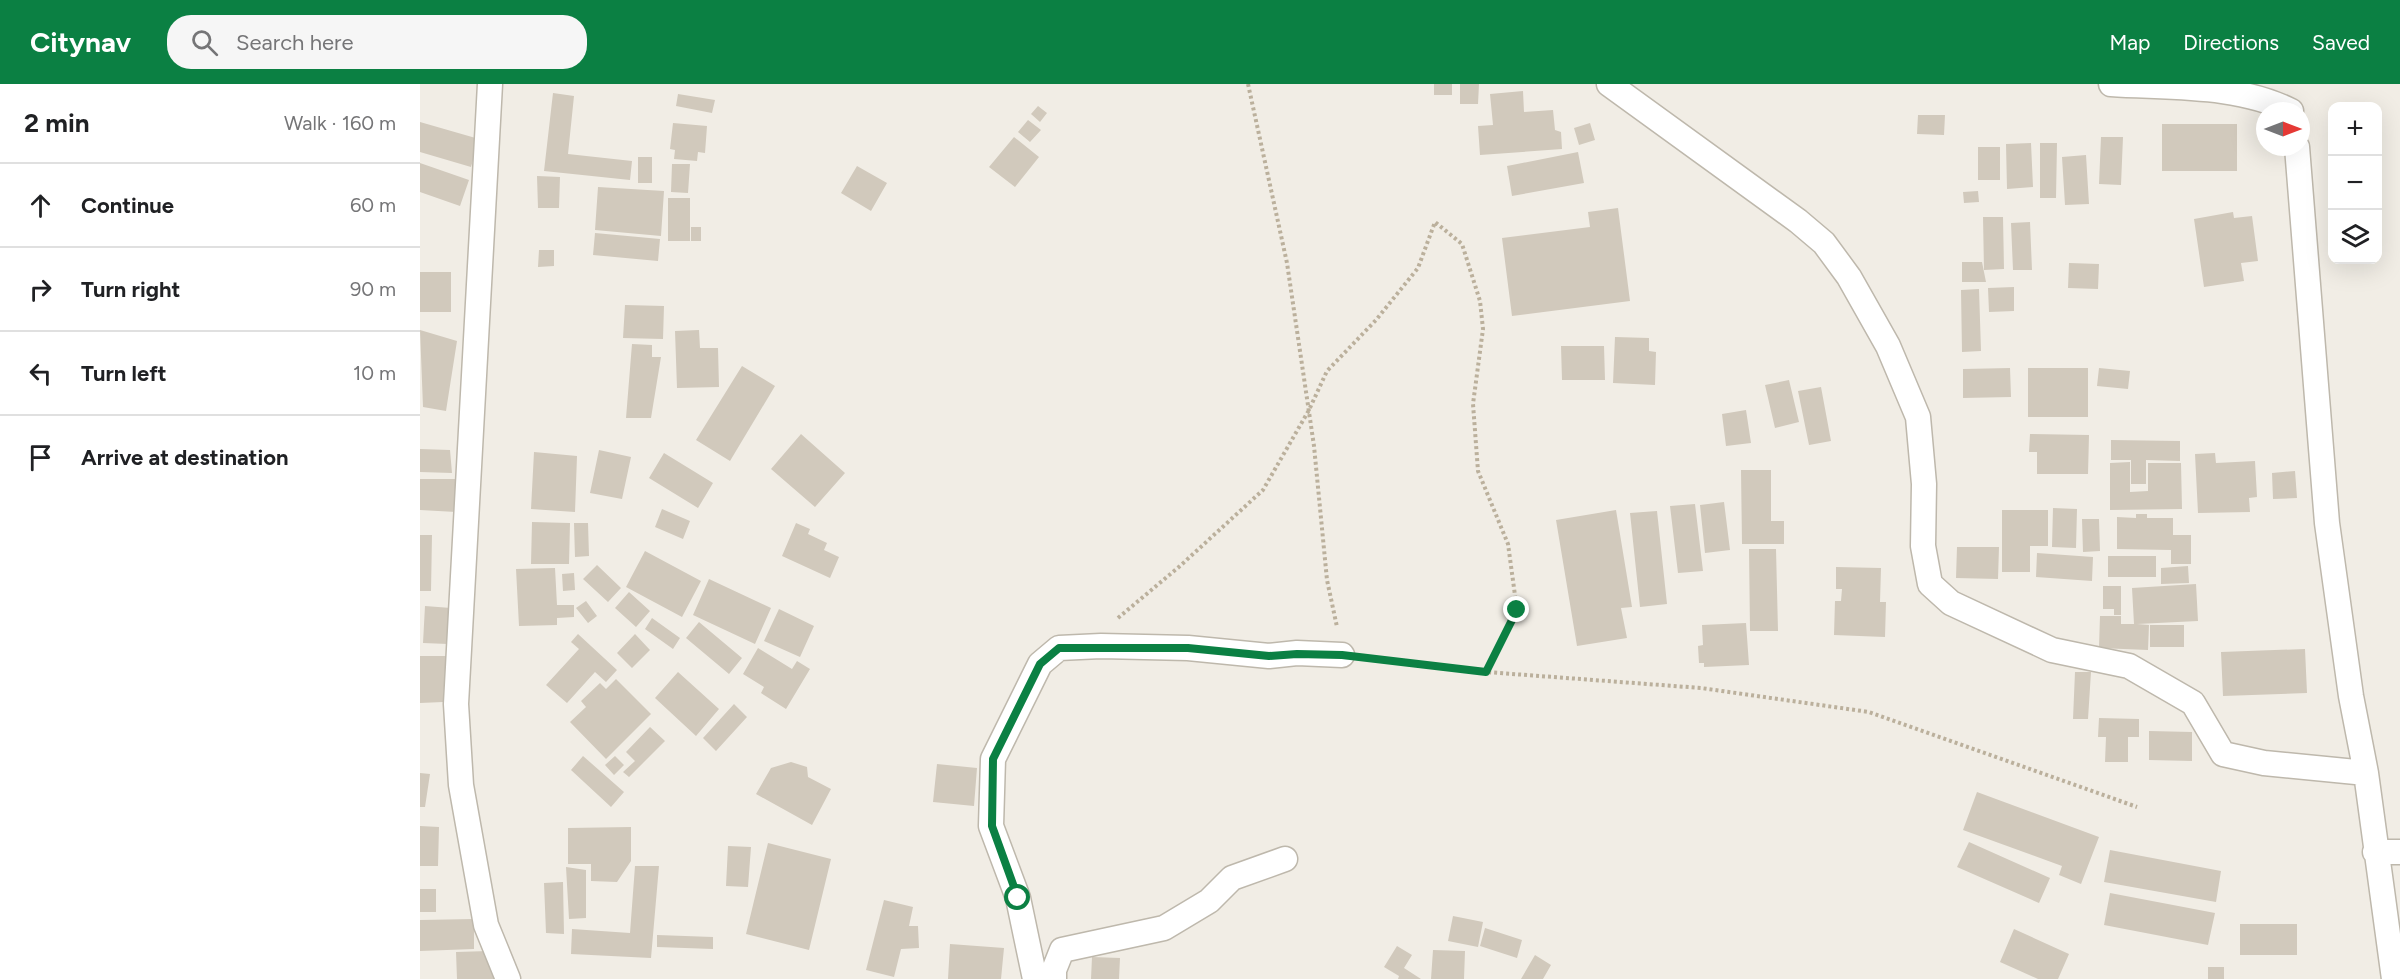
<!DOCTYPE html>
<html lang="en">
<head>
<meta charset="utf-8">
<style>
	body { margin:0; font-family:Figtree,sans-serif; background:#f6f6f6; color:#202124 }
	.controls { position:absolute; right:18px; top:18px; display:grid; overflow:hidden; border-radius:12px; box-shadow:0 6px 24px #0002 }
	.controls button { width:54px; height:54px; display:grid; place-items:center; padding:0; border:0; border-bottom:2px solid #e0e0e0; background:#fff; color:#202124; font:30px sans-serif }
	.compass { position:absolute; left:1836px; top:18px; width:54px; height:54px; border-radius:50%; background:#fff; box-shadow:0 6px 24px #0002; rotate:90deg }
	.stop { position:absolute; width:18px; height:18px; margin:-14px; border:4px solid #0b8043; border-radius:50%; background:#fff }
	.stop.end { background:#0b8043; border-color:#fff; box-shadow:0 2px 6px #0008 }
	.list { margin:0; padding:0; list-style:none }
	h2 { display:flex; justify-content:space-between; align-items:center; height:78px; margin:0; padding:0 24px; font-size:26px }
	h2 small { font-size:20px; font-weight:400; color:#757577 }
	.list li { display:grid; grid-template-columns:39px 1fr auto; gap:18px; align-items:center; box-sizing:border-box; height:84px; padding:0 24px; border-top:2px solid #e0e0e0 }
	.list b { display:block; font-size:22px; white-space:nowrap }
	.list em { font-size:20px; font-style:normal; color:#757577 }
	.icon { flex:none; width:33px; height:33px; fill:none; stroke:currentColor; stroke-width:2; stroke-linecap:round; stroke-linejoin:round }
	.map { position:relative; flex:none; width:1980px; height:895px; overflow:hidden }
	header { display:flex; align-items:center; gap:36px; box-sizing:border-box; height:84px; padding:0 30px; background:#0b8043; color:#fff }
	header strong { font-size:28px }
	nav { display:flex; gap:33px; margin-inline-start:auto; font-size:21px }
	.search { width:420px; height:54px; background:#f6f6f6; display:flex; align-items:center; gap:15px; box-sizing:border-box; padding:0 21px; border-radius:24px; color:#757577; font-size:22px }
	main { display:flex }
	aside { flex:1; background:#fff }
	.map>svg:first-child { display:block }
</style>
</head>
<body>
<header>
<strong>Citynav</strong>
<div class="search"><svg class="icon" aria-label="search" viewBox="0 0 24 24"><circle cx="10" cy="10" r="6"/><path d="M15 15l6 6"/></svg>Search here</div>
<nav><a>Map</a><a>Directions</a><a>Saved</a></nav>
</header>
<main>
<aside>
<h2>2 min<small>Walk · 160 m</small></h2>
<ul class="list">
<li><svg class="icon" aria-label="ahead" viewBox="0 0 24 24"><path d="M12 20V5M6 11l6-6 6 6"/></svg><div><b>Continue</b></div><em>60 m</em></li>
<li><svg class="icon" aria-label="right" viewBox="0 0 24 24"><path d="M7 20v-9h11M14 6l5 5-5 5"/></svg><div><b>Turn right</b></div><em>90 m</em></li>
<li><svg class="icon" aria-label="left" viewBox="0 0 24 24"><path d="M17 20v-9H6M10 6l-5 5 5 5"/></svg><div><b>Turn left</b></div><em>10 m</em></li>
<li><svg class="icon" aria-label="arrive" viewBox="0 0 24 24"><path d="M6 21V4h12l-3 4 3 4H6"/></svg><div><b>Arrive at destination</b></div></li>
</ul>
</aside>
<div class="map">
<svg width="1980" height="895" viewBox="0 0 1980 895">
	<rect width="100%" height="100%" fill="#f1ede5"/>
	<!-- building -->
	<path fill="#d1c9bc" d="M 1014,0 L 1032,0 L 1032,11 L 1014,11 Z
		M 1040,0 L 1059,0 L 1058,20 L 1040,20 Z
		M 1103,7 L 1104,28 L 1133,26 L 1135,46 L 1141,48 L 1142,65 L 1060,71 L 1058,42 L 1073,41 L 1070,10 Z
		M 133,9 L 154,12 L 148,70 L 212,77 L 210,96 L 124,87 Z
		M 258,10 L 295,16 L 292,29 L 256,22 Z
		M 618,22 L 627,29 L 620,38 L 611,30 Z
		M 1498,31 L 1525,31 L 1524,51 L 1497,50 Z
		M 608,36 L 621,46 L 610,58 L 598,48 Z
		M 0,38 L 59,55 L 51,83 L 0,68 Z
		M 253,39 L 287,42 L 285,69 L 278,68 L 277,77 L 254,75 L 255,66 L 250,65 Z
		M 1170,39 L 1175,56 L 1159,61 L 1154,44 Z
		M 1742,40 L 1817,40 L 1817,87 L 1742,87 Z
		M 594,53 L 619,73 L 595,103 L 569,83 Z
		M 1681,53 L 1703,53 L 1701,101 L 1679,100 Z
		M 1611,59 L 1613,103 L 1587,105 L 1586,60 Z
		M 1620,59 L 1637,59 L 1636,114 L 1620,114 Z
		M 1558,63 L 1580,63 L 1580,96 L 1558,96 Z
		M 1158,68 L 1164,99 L 1092,112 L 1087,82 Z
		M 1666,71 L 1669,120 L 1645,121 L 1642,73 Z
		M 218,73 L 232,73 L 232,99 L 218,99 Z
		M 0,79 L 49,96 L 40,122 L 0,108 Z
		M 252,80 L 270,80 L 268,109 L 251,108 Z
		M 437,82 L 467,99 L 451,127 L 421,109 Z
		M 117,92 L 140,93 L 139,124 L 118,124 Z
		M 178,103 L 244,107 L 241,152 L 175,146 Z
		M 1558,107 L 1559,118 L 1544,119 L 1543,108 Z
		M 248,114 L 270,114 L 270,157 L 248,157 Z
		M 1198,124 L 1210,217 L 1092,232 L 1082,154 L 1170,143 L 1168,128 Z
		M 1813,128 L 1814,134 L 1832,132 L 1838,177 L 1821,179 L 1824,197 L 1784,203 L 1774,135 Z
		M 1563,133 L 1583,133 L 1584,185 L 1564,186 Z
		M 1610,138 L 1612,186 L 1593,186 L 1591,139 Z
		M 271,143 L 281,143 L 281,157 L 271,157 Z
		M 175,149 L 240,155 L 238,177 L 173,171 Z
		M 119,166 L 134,166 L 134,182 L 118,183 Z
		M 1542,178 L 1562,178 L 1566,198 L 1542,198 Z
		M 1649,179 L 1679,180 L 1678,205 L 1648,204 Z
		M 0,188 L 31,188 L 31,228 L 0,228 Z
		M 1594,203 L 1594,227 L 1569,228 L 1568,204 Z
		M 1559,205 L 1561,267 L 1542,268 L 1541,206 Z
		M 205,221 L 244,222 L 243,255 L 203,254 Z
		M 0,246 L 37,257 L 26,327 L 3,323 Z
		M 279,246 L 280,264 L 298,264 L 299,303 L 257,304 L 255,247 Z
		M 1195,253 L 1229,254 L 1229,267 L 1236,268 L 1235,301 L 1193,299 Z
		M 212,260 L 232,261 L 232,273 L 241,273 L 231,334 L 206,334 Z
		M 1141,262 L 1184,262 L 1185,296 L 1142,296 Z
		M 322,282 L 355,302 L 310,377 L 276,356 Z
		M 1590,284 L 1591,313 L 1543,314 L 1543,285 Z
		M 1608,284 L 1668,284 L 1668,333 L 1608,333 Z
		M 1679,284 L 1710,287 L 1708,305 L 1677,302 Z
		M 1369,296 L 1379,338 L 1355,344 L 1345,301 Z
		M 1401,303 L 1411,357 L 1389,361 L 1378,307 Z
		M 1326,326 L 1331,359 L 1306,362 L 1302,330 Z
		M 381,350 L 425,389 L 395,423 L 351,385 Z
		M 1610,350 L 1669,351 L 1668,390 L 1617,390 L 1617,368 L 1609,368 Z
		M 1691,356 L 1760,357 L 1760,377 L 1726,376 L 1726,400 L 1711,400 L 1711,376 L 1691,376 Z
		M 0,365 L 30,366 L 32,389 L 0,388 Z
		M 179,366 L 211,373 L 202,415 L 170,409 Z
		M 114,368 L 157,372 L 155,428 L 111,425 Z
		M 244,369 L 293,399 L 278,424 L 229,394 Z
		M 1795,369 L 1796,379 L 1835,377 L 1837,413 L 1829,414 L 1830,428 L 1778,429 L 1775,370 Z
		M 1710,378 L 1710,408 L 1728,407 L 1728,379 L 1761,379 L 1762,425 L 1690,426 L 1690,379 Z
		M 1321,386 L 1351,386 L 1351,437 L 1364,437 L 1364,460 L 1322,460 Z
		M 1875,387 L 1877,414 L 1853,415 L 1852,389 Z
		M 0,395 L 36,395 L 36,428 L 0,426 Z
		M 1304,418 L 1310,466 L 1285,469 L 1280,421 Z
		M 1275,420 L 1283,487 L 1258,489 L 1250,422 Z
		M 1633,424 L 1657,425 L 1656,464 L 1632,463 Z
		M 242,425 L 270,437 L 263,455 L 235,443 Z
		M 1196,426 L 1212,523 L 1201,524 L 1207,554 L 1157,562 L 1136,436 Z
		M 1582,426 L 1628,426 L 1628,462 L 1610,462 L 1610,488 L 1582,488 Z
		M 1237,427 L 1247,520 L 1220,523 L 1210,429 Z
		M 1716,430 L 1727,430 L 1727,434 L 1753,434 L 1753,451 L 1771,451 L 1771,480 L 1751,480 L 1751,466 L 1697,465 L 1697,433 L 1716,434 Z
		M 1662,435 L 1679,435 L 1680,467 L 1663,468 Z
		M 112,438 L 150,439 L 149,480 L 111,480 Z
		M 154,439 L 168,439 L 169,472 L 155,473 Z
		M 376,439 L 390,445 L 388,450 L 407,459 L 404,466 L 419,473 L 410,494 L 362,472 Z
		M 0,451 L 12,451 L 11,507 L 0,507 Z
		M 1537,463 L 1579,463 L 1578,495 L 1536,494 Z
		M 1329,465 L 1356,465 L 1358,547 L 1330,547 Z
		M 225,467 L 281,497 L 262,533 L 206,503 Z
		M 1617,469 L 1673,473 L 1672,497 L 1616,493 Z
		M 1688,472 L 1736,472 L 1736,493 L 1688,493 Z
		M 177,481 L 201,504 L 188,518 L 163,495 Z
		M 1768,482 L 1769,499 L 1741,500 L 1741,484 Z
		M 1416,483 L 1461,484 L 1460,518 L 1466,518 L 1465,553 L 1414,551 L 1415,517 L 1421,517 L 1422,505 L 1416,505 Z
		M 135,484 L 137,521 L 154,521 L 154,533 L 137,534 L 137,541 L 99,542 L 96,485 Z
		M 154,489 L 155,506 L 143,507 L 142,490 Z
		M 289,495 L 351,524 L 335,560 L 273,531 Z
		M 1776,500 L 1778,537 L 1717,540 L 1729,541 L 1728,566 L 1679,564 L 1680,532 L 1701,532 L 1701,540 L 1714,540 L 1712,504 Z
		M 1683,502 L 1701,502 L 1701,531 L 1694,531 L 1694,525 L 1683,525 Z
		M 209,508 L 230,527 L 216,543 L 195,524 Z
		M 166,517 L 177,532 L 168,539 L 156,524 Z
		M 5,522 L 31,524 L 28,560 L 3,559 Z
		M 359,525 L 394,542 L 380,573 L 344,557 Z
		M 232,534 L 260,554 L 253,565 L 225,545 Z
		M 279,538 L 322,574 L 309,590 L 266,554 Z
		M 1326,539 L 1329,581 L 1284,583 L 1284,579 L 1279,579 L 1278,562 L 1283,561 L 1282,541 Z
		M 1730,541 L 1764,541 L 1764,563 L 1730,563 Z
		M 158,550 L 197,586 L 186,598 L 175,588 L 147,619 L 126,601 L 159,565 L 151,558 Z
		M 215,550 L 230,566 L 212,584 L 197,569 Z
		M 338,564 L 372,585 L 377,577 L 390,585 L 366,625 L 341,609 L 344,603 L 323,590 Z
		M 1885,565 L 1887,609 L 1803,612 L 1801,568 Z
		M 0,572 L 26,572 L 23,618 L 0,619 Z
		M 258,588 L 299,625 L 276,652 L 235,614 Z
		M 1655,588 L 1671,588 L 1668,635 L 1653,635 Z
		M 196,595 L 231,630 L 186,675 L 150,638 L 166,623 L 161,617 L 180,599 L 186,605 Z
		M 314,620 L 327,633 L 296,667 L 283,654 Z
		M 1679,634 L 1719,635 L 1719,653 L 1708,653 L 1708,678 L 1685,678 L 1686,653 L 1678,653 Z
		M 230,643 L 245,657 L 209,693 L 203,688 L 215,677 L 206,668 Z
		M 1729,647 L 1772,648 L 1772,677 L 1729,676 Z
		M 163,672 L 204,708 L 191,723 L 151,686 Z
		M 195,672 L 204,681 L 194,691 L 185,681 Z
		M 371,678 L 387,683 L 388,693 L 411,705 L 392,741 L 336,710 L 351,684 Z
		M 517,680 L 557,684 L 554,722 L 513,718 Z
		M 0,689 L 10,690 L 5,723 L 0,723 Z
		M 1557,708 L 1679,753 L 1661,800 L 1639,791 L 1642,782 L 1543,746 Z
		M 0,742 L 19,743 L 18,782 L 0,782 Z
		M 211,743 L 211,777 L 197,798 L 171,797 L 171,780 L 148,780 L 148,744 Z
		M 1549,758 L 1630,794 L 1619,819 L 1537,783 Z
		M 348,759 L 411,775 L 389,866 L 326,850 Z
		M 308,762 L 331,763 L 328,803 L 306,802 Z
		M 1690,766 L 1801,787 L 1796,818 L 1684,798 Z
		M 215,782 L 239,782 L 231,874 L 151,870 L 152,845 L 210,849 Z
		M 146,783 L 166,786 L 166,834 L 149,835 Z
		M 143,798 L 144,850 L 126,849 L 124,799 Z
		M 0,805 L 16,805 L 16,828 L 0,828 Z
		M 1690,809 L 1795,829 L 1788,861 L 1684,841 Z
		M 464,816 L 493,823 L 489,842 L 498,842 L 499,864 L 481,865 L 474,893 L 446,886 Z
		M 1033,832 L 1063,838 L 1058,863 L 1028,857 Z
		M 54,835 L 54,865 L 0,867 L 0,836 Z
		M 1820,840 L 1877,840 L 1877,871 L 1820,871 Z
		M 1065,844 L 1102,856 L 1097,874 L 1060,862 Z
		M 1594,845 L 1649,870 L 1638,895 L 1618,895 L 1580,878 Z
		M 237,851 L 293,853 L 293,865 L 237,863 Z
		M 530,860 L 584,864 L 581,895 L 528,895 Z
		M 977,862 L 992,871 L 984,884 L 1001,895 L 978,895 L 979,892 L 964,883 Z
		M 1013,866 L 1045,867 L 1044,895 L 1011,895 Z
		M 69,867 L 69,881 L 77,880 L 77,895 L 37,895 L 36,868 Z
		M 1115,871 L 1131,881 L 1123,895 L 1101,895 Z
		M 672,873 L 700,874 L 699,895 L 671,895 Z
		M 1788,883 L 1804,883 L 1804,895 L 1788,895 Z"/>
	<g fill="none" stroke-linecap="round" stroke-linejoin="round">
		<!-- street casing -->
		<g stroke="#beb8ac" stroke-width="27">
			<path id="street" d="M 70,0 L 36,620 L 41,701 L 66,841 L 88,895
				M 1189,0 L 1378,137 L 1404,159 L 1429,193 L 1468,262 L 1498,333 L 1504,400 L 1503,462 L 1510,500 L 1531,519 L 1632,566 L 1709,582 L 1773,619 L 1803,670 L 1844,679 L 1946,689
				M 1691,0 C 1750,4 1818,0 1871,27
				M 1877,63 L 1907,439 L 1931,612 L 1946,689 L 1974,895
				M 1955,768 L 1980,768
				M 615,895 L 598,814 L 571,742 L 573,675 L 620,580 L 639,564 L 681,562 L 768,564 L 849,572 L 877,569 L 922,571
				M 634,895 L 634,886 L 642,866 L 744,844 L 789,817 L 812,794 L 865,775"/>
		</g>
		<!-- path -->
		<path stroke="#bbb09c" stroke-width="4" stroke-dasharray="3 3" stroke-linecap="butt" d="M 828,0 L 867,179 L 894,362 L 907,496 L 917,543
			M 698,534 L 760,482 L 843,406 L 889,326 L 907,287 L 956,236 L 998,184 L 1015,138 L 1042,160 L 1060,217 L 1063,245 L 1053,320 L 1058,387 L 1088,460 L 1097,526 L 1066,588
			M 949,574 L 1066,588 L 1281,604 L 1449,628 L 1717,723"/>
		<!-- street -->
		<use href="#street" stroke="#fff" stroke-width="24"/>
	</g>
	<g fill="none" stroke-linecap="round" stroke-linejoin="round">
		<!-- route -->
		<path stroke="#0b8043" stroke-width="8" d="M 598,814 L 572,742 L 573,675 L 620,580 L 639,564 L 768,564 L 849,572 L 877,570 L 922,571 L 1066,588 L 1097,526"/>
	</g>
</svg>
<div class="controls">
<button>+</button>
<button>−</button>
<button><svg class="icon" aria-label="layers" viewBox="0 0 24 24"><path d="M12 4l9 5-9 5-9-5zM3 14l9 5 9-5"/></svg></button>
</div>
<svg class="compass" viewBox="-18 -18 36 36"><path d="M0-13l5 13h-10z" fill="#e53935"/><path d="M0 13l5-13h-10z" fill="#757577"/></svg>
<div class="stop" style="left:598px;top:814px"></div>
<div class="stop end" style="left:1097px;top:526px"></div>
</div>
</main>
</body>
</html>
